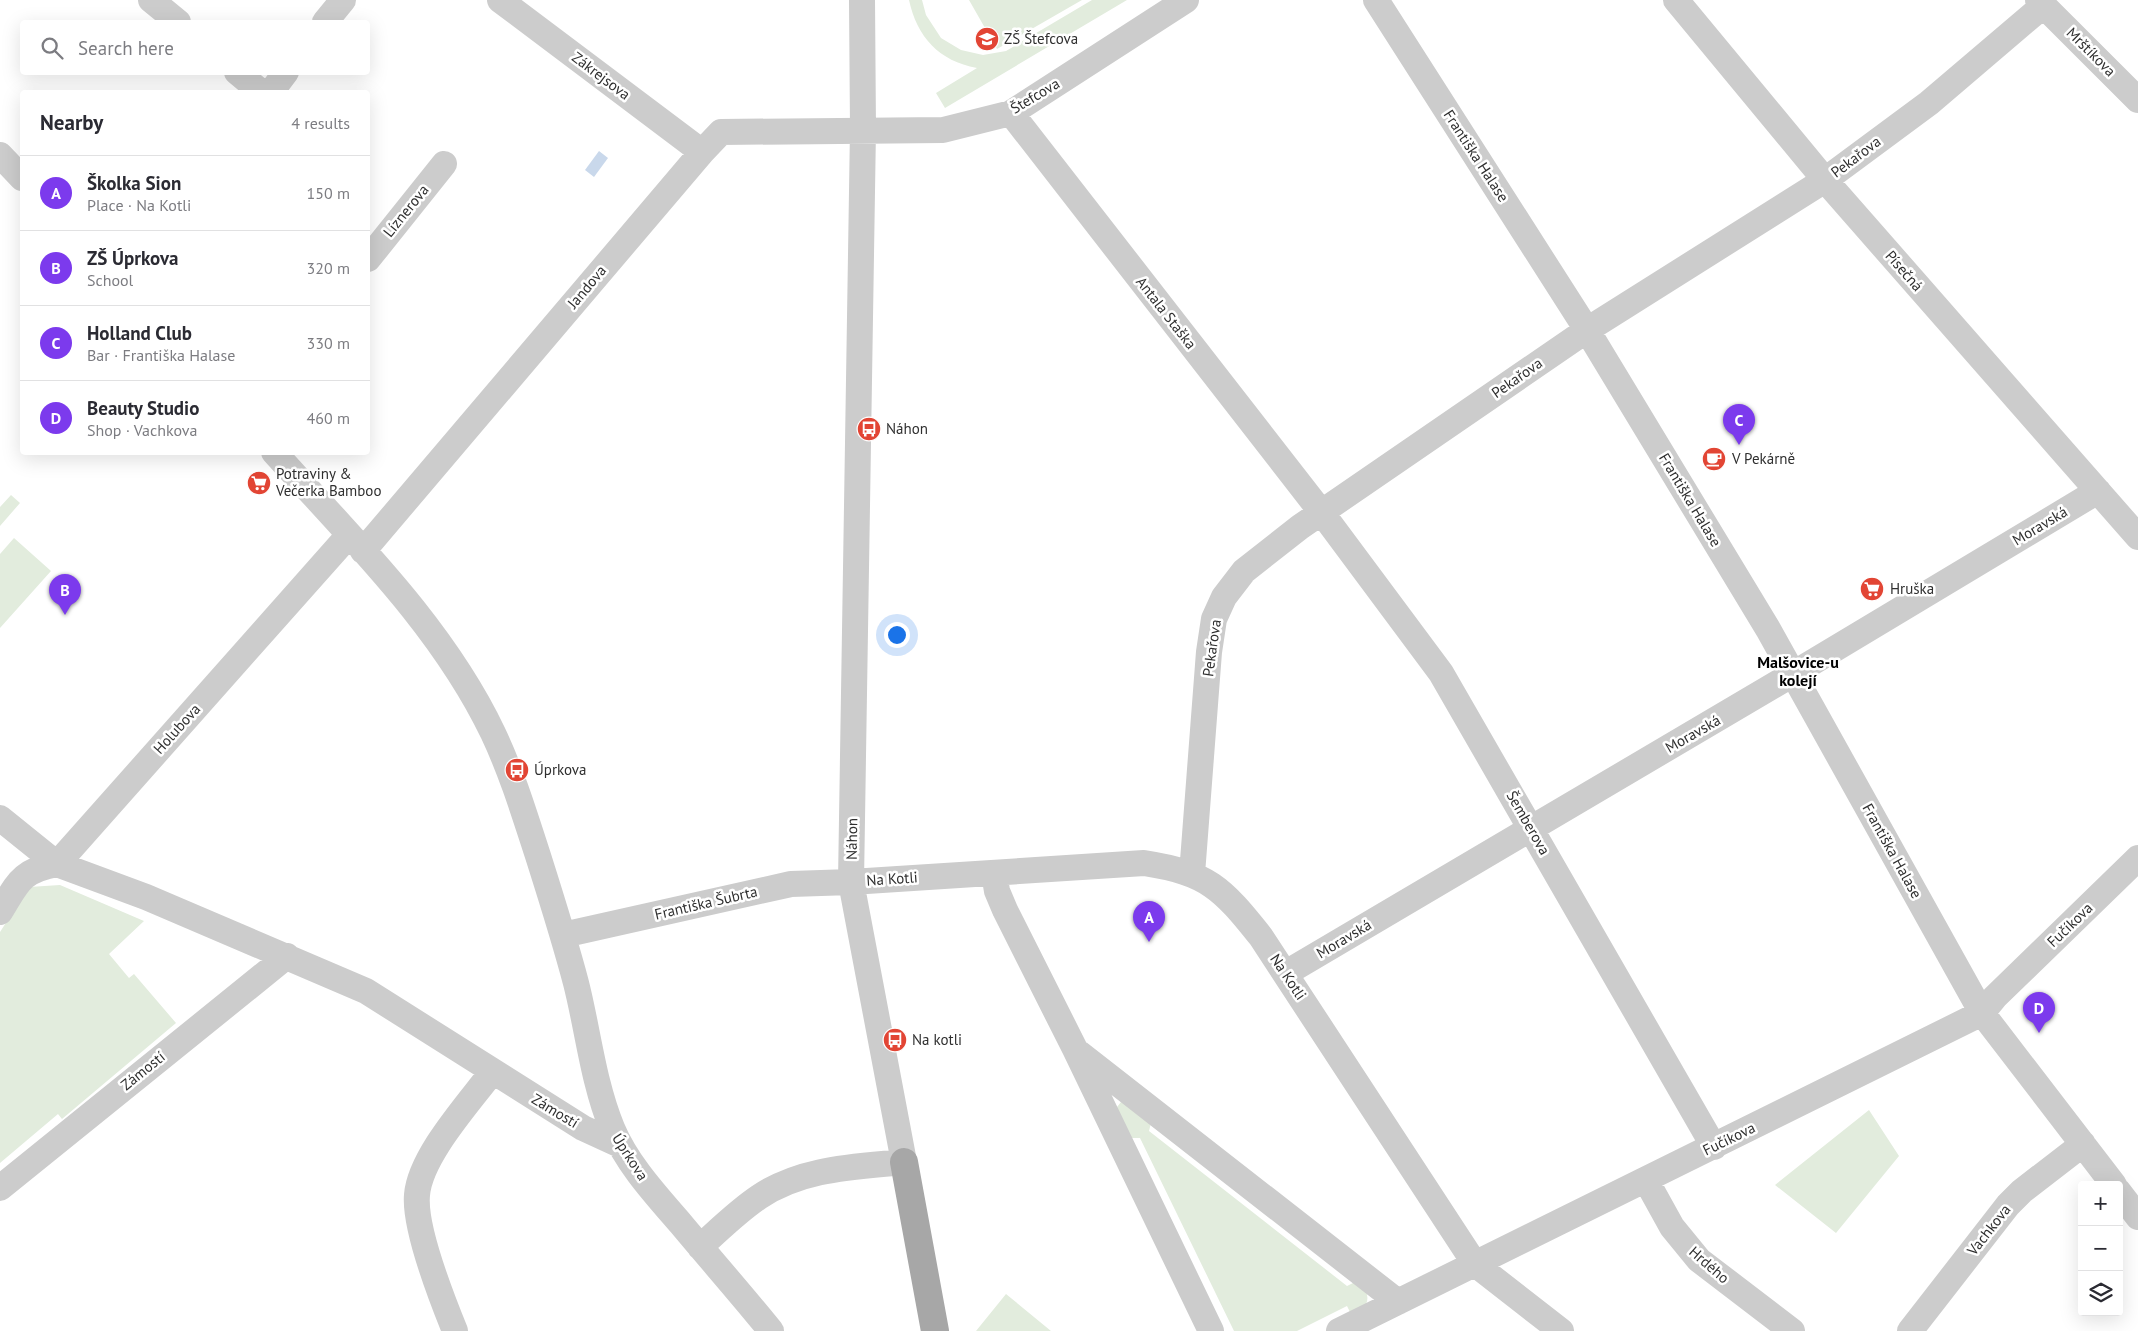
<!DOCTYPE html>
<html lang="en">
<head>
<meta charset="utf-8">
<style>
	body { margin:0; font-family:"PT Sans",sans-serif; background:#f2f2f3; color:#2b2b33 }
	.controls { position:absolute; right:15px; bottom:15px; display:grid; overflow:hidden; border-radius:5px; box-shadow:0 5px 20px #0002 }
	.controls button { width:45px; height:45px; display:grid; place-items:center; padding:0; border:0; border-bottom:1px solid #e1e1e2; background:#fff; color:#2b2b33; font:25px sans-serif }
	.you { position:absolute; left:896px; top:634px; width:18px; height:18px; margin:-12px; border:4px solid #fff; border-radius:50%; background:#1a73e8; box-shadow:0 0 0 8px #1a73e833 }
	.badge { display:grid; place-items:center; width:32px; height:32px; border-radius:50%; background:#7c3aed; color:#fff; font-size:16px; font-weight:700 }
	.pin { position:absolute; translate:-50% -41px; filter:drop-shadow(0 1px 2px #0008) }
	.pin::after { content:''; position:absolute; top:26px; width:18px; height:15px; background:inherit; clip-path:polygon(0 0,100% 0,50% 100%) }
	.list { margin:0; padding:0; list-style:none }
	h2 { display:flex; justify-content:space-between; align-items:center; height:65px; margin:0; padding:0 20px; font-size:21px }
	h2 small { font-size:16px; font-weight:400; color:#7c7c81 }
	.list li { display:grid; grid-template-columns:32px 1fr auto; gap:15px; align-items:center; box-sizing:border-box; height:75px; padding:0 20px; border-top:1px solid #e1e1e2 }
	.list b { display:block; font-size:19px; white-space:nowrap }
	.list p { margin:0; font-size:16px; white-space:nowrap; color:#7c7c81 }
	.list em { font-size:16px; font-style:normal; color:#7c7c81 }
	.icon { flex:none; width:28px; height:28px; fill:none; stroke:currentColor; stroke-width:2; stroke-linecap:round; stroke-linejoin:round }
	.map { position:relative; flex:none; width:2138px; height:1331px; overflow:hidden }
	.search { position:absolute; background:#fff; box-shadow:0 5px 20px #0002; left:20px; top:20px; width:350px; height:55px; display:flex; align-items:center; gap:12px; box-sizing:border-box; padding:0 18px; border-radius:5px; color:#7c7c81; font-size:19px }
	.panel { position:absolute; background:#fff; box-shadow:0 5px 20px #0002; left:20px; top:90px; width:350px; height:365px; border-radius:5px }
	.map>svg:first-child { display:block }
</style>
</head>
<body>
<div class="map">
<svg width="2138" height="1331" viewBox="0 0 2138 1331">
	<rect width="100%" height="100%" fill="#fff"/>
	<!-- green -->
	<path fill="#e2ecdd" d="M 909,0 L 922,0 L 926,15 L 941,38 L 961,50 L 983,55 L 1006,51 L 1092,0 L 1127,0 L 945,108 L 936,93 L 977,68 C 939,61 917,37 909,0 Z
		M 969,0 L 1082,0 L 997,49 Z
		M 11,495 L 20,503 L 0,526 L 0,507 Z
		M 14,538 L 51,571 L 0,628 L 0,554 Z
		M 60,885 L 144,921 L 109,954 L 129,978 L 134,974 L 176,1023 L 62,1119 L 58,1114 L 0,1163 L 0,932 L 29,887 Z
		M 1121,1102 L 1153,1115 L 1149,1131 L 1347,1286 L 1361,1279 C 1371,1300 1370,1303 1353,1318 L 1347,1306 L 1297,1331 L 1234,1331 L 1140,1138 L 1124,1138 L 1117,1107 Z
		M 1869,1110 L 1899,1156 L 1836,1233 L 1775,1185 Z
		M 1006,1294 L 1051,1331 L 976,1331 Z"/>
	<!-- water -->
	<path fill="#c9d8eb" d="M 599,151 L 608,158 L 594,177 L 585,170 Z"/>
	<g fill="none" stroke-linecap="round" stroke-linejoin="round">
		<!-- minor -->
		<path stroke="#ccc" stroke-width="26" d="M 151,0 L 178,22
			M 500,0 L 702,152
			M 1376,0 L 1587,330 L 1768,629 L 1982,1013 L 2114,1185
			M 1676,0 L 1825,180 L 2138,537
			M 2038,0 L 2138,100
			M 325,22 L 343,0
			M 237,72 L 261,92
			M 271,92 L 286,72
			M 1011,113 L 1322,513 L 1441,673 L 1714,1147
			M 0,155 L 22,178
			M 368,259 L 444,164
			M 274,452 C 352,539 442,626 493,733 C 512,773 525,816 539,859 C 552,900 565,941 576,983 C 588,1030 593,1082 612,1128 C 627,1164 656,1195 681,1224 C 711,1260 742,1295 771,1331
			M 363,551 L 702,152 L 721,132 L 943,130 L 1011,113 L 1186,0
			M 0,818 L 57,864 L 146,897 L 366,991 L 583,1128 L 620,1145
			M 994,873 L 997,891 L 1005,910 L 1075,1049 L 1211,1331
			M 1192,874 L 1209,652 L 1214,619 L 1224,597 L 1244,571 L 1300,527 L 1587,330 L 1825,180 L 1929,103 L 2044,5
			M 0,912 C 18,883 20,871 57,864 L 349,535
			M 563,935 L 791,884 L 851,882 L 1144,863 C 1208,873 1222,888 1261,937 L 1475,1264 L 1561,1331
			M 1286,973 L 1793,674 L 2098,491
			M 1079,1053 L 1398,1302
			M 1646,1180 L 1672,1227 L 1699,1260 L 1792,1331
			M 0,1188 L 287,956
			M 2119,1192 L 2138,1217
			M 700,1247 C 719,1230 738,1211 759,1197 C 802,1168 854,1167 904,1162 L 851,882 L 863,129 L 862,0
			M 455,1331 C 442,1299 414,1228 417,1195 C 420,1156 469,1103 492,1072
			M 1339,1331 L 1982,1013 L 1995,997 L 2138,858
			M 1910,1331 L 2008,1205 L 2022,1191 L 2083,1144"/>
		<!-- major -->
		<path stroke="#a7a7a7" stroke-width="28" d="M 904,1162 L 935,1331"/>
	</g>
	<!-- icons -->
	<defs>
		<g id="school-disc" transform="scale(1.25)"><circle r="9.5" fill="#e24534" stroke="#fff"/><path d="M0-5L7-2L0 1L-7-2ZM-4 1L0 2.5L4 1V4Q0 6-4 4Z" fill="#fff"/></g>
		<g id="bus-disc" transform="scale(1.25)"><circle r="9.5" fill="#e24534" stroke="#fff"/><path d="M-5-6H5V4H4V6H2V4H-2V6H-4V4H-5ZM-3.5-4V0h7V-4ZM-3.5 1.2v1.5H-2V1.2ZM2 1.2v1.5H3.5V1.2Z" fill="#fff"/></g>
		<g id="cafe-disc" transform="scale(1.25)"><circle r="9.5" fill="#e24534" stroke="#fff"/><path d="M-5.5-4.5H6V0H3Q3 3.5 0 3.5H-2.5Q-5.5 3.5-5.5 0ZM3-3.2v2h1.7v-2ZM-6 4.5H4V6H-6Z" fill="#fff"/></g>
		<g id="supermarket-disc" transform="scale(1.25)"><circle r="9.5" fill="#e24534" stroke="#fff"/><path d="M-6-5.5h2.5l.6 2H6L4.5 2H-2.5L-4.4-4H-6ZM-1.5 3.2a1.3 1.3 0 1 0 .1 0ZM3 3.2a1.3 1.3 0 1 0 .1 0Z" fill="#fff"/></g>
	</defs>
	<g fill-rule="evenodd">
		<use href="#school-disc" x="987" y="39"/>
		<use href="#bus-disc" x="869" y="429"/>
		<use href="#cafe-disc" x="1714" y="459"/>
		<use href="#supermarket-disc" x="259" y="483"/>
		<use href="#supermarket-disc" x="1872" y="589"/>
		<use href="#bus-disc" x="517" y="770"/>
		<use href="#bus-disc" x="895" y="1040"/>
	</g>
	<g text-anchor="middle" stroke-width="5" stroke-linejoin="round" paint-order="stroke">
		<!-- poi labels -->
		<g font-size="15" fill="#2f2f2f" stroke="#fff" text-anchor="start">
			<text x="1004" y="44">ZŠ Štefcova</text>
			<text x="886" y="434">Náhon</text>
			<text x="1732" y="464">V Pekárně</text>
			<text x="276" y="479">Potraviny &amp;<tspan x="276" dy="17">Večerka Bamboo</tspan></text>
			<text x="1890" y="594">Hruška</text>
			<text x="534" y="775">Úprkova</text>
			<text x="912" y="1045">Na kotli</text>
		</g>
		<!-- street labels -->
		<g font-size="15" fill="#2f2f2f" stroke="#fff">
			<text transform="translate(2091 52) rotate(45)" y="5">Mrštíkova</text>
			<text transform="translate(601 76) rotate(37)" y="5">Zákrejsova</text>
			<text transform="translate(1035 96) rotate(-31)" y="5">Štefcova</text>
			<text transform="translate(1476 156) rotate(57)" y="5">Františka Halase</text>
			<text transform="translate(1856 157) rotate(-37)" y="5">Pekařova</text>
			<text transform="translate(406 211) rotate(-51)" y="5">Líznerova</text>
			<text transform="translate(1904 271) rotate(49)" y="5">Písečná</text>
			<text transform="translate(587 287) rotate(-50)" y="5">Jandova</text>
			<text transform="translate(1166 313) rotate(52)" y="5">Antala Staška</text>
			<text transform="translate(1517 378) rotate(-35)" y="5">Pekařova</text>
			<text transform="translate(1690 500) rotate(59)" y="5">Františka Halase</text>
			<text transform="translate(2040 526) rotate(-31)" y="5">Moravská</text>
			<text transform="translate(1212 648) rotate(-82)" y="5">Pekařova</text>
			<text transform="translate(177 729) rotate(-48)" y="5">Holubova</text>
			<text transform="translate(1693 734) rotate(-30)" y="5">Moravská</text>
			<text transform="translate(1528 823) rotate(60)" y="5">Šemberova</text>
			<text transform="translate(852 839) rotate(-89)" y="5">Náhon</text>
			<text transform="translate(1892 851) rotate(61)" y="5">Františka Halase</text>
			<text transform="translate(892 879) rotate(-4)" y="5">Na Kotli</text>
			<text transform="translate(706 903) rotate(-13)" y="5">Františka Šubrta</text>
			<text transform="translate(2070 925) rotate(-44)" y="5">Fučíkova</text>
			<text transform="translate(1344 939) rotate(-31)" y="5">Moravská</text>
			<text transform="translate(1288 977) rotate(56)" y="5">Na Kotli</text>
			<text transform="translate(143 1071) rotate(-39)" y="5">Zámostí</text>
			<text transform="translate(555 1111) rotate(31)" y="5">Zámostí</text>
			<text transform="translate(1729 1139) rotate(-26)" y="5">Fučíkova</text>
			<text transform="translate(630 1157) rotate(57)" y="5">Úprkova</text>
			<text transform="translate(1989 1230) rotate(-52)" y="5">Vachkova</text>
			<text transform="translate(1709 1265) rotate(41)" y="5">Hrdého</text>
		</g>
		<!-- neighbourhood labels -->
		<g font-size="16" font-weight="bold" fill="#000" stroke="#fff">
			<text x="1798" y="668">Malšovice-u<tspan x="1798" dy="18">kolejí</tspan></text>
		</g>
	</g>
</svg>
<div class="controls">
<button>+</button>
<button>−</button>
<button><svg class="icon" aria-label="layers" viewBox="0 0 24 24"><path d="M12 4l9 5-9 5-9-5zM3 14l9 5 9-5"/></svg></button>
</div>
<div class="you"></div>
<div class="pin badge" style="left:1149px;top:942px">A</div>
<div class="pin badge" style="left:65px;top:615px">B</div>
<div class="pin badge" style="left:1739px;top:445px">C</div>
<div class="pin badge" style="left:2039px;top:1033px">D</div>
<div class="search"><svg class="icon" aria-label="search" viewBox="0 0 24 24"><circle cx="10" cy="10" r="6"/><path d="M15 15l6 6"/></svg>Search here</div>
<section class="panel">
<h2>Nearby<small>4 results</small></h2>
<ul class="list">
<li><span class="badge">A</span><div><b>Školka Sion</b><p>Place · Na Kotli</p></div><em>150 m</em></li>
<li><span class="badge">B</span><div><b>ZŠ Úprkova</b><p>School</p></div><em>320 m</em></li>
<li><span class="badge">C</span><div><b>Holland Club</b><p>Bar · Františka Halase</p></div><em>330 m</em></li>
<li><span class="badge">D</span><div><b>Beauty Studio</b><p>Shop · Vachkova</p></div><em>460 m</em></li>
</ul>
</section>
</div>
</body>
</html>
